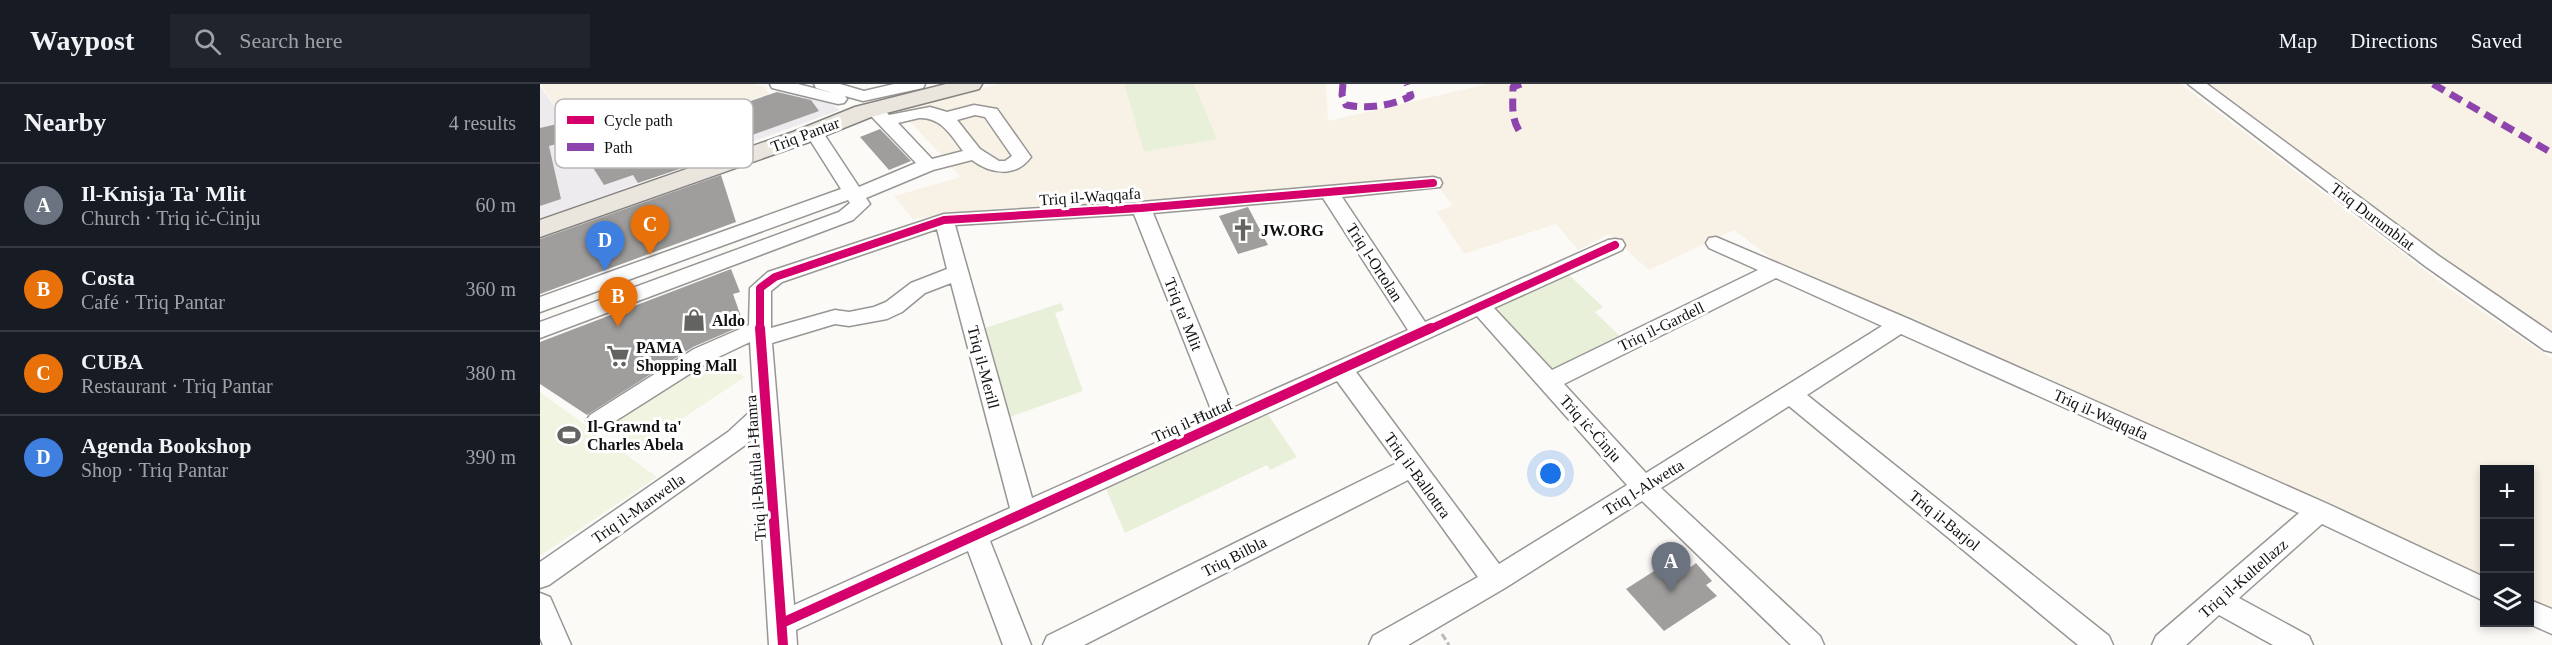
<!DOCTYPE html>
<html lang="en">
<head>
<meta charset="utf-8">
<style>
	body { margin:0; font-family:"Times New Roman",serif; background:#20242c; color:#f1f3f6 }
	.controls { position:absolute; right:18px; bottom:18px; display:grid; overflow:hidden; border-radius:0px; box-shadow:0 3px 9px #0003 }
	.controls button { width:54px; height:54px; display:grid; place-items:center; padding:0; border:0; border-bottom:2px solid #363941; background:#171b24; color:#f1f3f6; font:30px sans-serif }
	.you { position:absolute; left:1011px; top:390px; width:21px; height:21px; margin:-15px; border:4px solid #fff; border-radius:50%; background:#1a73e8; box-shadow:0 0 0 9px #1a73e833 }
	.badge { display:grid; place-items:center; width:39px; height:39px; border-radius:50%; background:#b1b2b3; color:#fff; font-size:20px; font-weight:700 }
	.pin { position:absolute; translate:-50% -50px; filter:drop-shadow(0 2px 3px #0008) }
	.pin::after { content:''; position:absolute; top:32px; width:21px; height:18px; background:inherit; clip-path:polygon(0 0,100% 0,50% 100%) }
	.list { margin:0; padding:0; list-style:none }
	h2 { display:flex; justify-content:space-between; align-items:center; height:78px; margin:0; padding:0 24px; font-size:26px }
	h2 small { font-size:20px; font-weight:400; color:#9ea1a6 }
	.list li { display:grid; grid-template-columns:39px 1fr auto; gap:18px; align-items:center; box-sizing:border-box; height:84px; padding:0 24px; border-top:2px solid #363941 }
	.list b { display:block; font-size:22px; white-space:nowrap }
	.list p { margin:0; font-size:20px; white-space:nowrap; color:#9ea1a6 }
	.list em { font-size:20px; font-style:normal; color:#9ea1a6 }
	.icon { flex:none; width:33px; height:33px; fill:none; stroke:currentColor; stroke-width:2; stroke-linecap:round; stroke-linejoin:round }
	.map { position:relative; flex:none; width:2012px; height:561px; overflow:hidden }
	header { display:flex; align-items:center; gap:36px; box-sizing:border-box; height:84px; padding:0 30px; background:#171b24; border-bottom:2px solid #363941 }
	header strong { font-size:28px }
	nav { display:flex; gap:33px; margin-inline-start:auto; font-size:21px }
	.search { width:420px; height:54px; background:#20242c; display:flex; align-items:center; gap:15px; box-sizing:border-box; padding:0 21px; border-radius:0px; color:#9ea1a6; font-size:22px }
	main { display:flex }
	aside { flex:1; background:#171b24 }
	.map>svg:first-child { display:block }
</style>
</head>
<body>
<header>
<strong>Waypost</strong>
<div class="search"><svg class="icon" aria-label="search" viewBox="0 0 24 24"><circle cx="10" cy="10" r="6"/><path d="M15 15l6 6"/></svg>Search here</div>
<nav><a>Map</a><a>Directions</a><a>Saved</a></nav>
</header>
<main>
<aside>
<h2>Nearby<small>4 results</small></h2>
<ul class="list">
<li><span class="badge" style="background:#6b7280">A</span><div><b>Il-Knisja Ta' Mlit</b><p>Church · Triq iċ-Ċinju</p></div><em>60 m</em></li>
<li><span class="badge" style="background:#e8710a">B</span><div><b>Costa</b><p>Café · Triq Pantar</p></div><em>360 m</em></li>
<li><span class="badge" style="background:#e8710a">C</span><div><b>CUBA</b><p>Restaurant · Triq Pantar</p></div><em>380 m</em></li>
<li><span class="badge" style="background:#3f7fe0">D</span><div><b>Agenda Bookshop</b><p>Shop · Triq Pantar</p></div><em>390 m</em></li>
</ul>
</aside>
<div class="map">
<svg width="2012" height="561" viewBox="0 0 2012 561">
	<rect width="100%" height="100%" fill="#fcfaf7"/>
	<!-- industrial -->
	<path fill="#eeebee" d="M 0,2 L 26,39 L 77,61 L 245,5 L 273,11 L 290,19 L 300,26 L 0,135 Z"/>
	<!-- farmland -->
	<path fill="#f7f2e5" d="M 0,0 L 214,0 L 225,3 L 229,10 L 68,62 L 26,39 Z
		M 460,0 L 584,0 L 604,68 L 677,55 L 654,0 L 786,0 L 788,37 L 948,0 L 1641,0 L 1908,204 L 2012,275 L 2012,526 L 1990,515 L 1990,386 L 1944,386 L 1944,493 L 1828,438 L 1364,230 L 1357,235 L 1247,186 L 1194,146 L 1109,186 L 1069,150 L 1038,166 L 1016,140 L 924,170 L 897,128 L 913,121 L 890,93 L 575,119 L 445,125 L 373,135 L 354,112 L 421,93 L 358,24 Z
		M 1663,0 L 2012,0 L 2012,255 Z"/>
	<!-- green -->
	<path fill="#e9f0d9" d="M 584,0 L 654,0 L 677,55 L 604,68 Z
		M 1028,190 L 1063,223 L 1055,228 L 1083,255 L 1014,288 L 953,223 Z
		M 521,219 L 524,226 L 515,229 L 543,307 L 470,333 L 445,244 Z
		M 727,329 L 757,373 L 730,386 L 727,381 L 585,449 L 565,403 Z"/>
	<!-- pitch -->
	<path fill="#f2f4e2" d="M 169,271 L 205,293 L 98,364 L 62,340 Z
		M 0,308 L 117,393 L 0,472 Z"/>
	<!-- building -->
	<path fill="#a09e9c" d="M 237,8 L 271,16 L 279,27 L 173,65 L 175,73 L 98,99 L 93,91 L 64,101 L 35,55 L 9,62 L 21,115 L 0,122 L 0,44 L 56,31 L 73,64 Z
		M 340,45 L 371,77 L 349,86 L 320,53 Z
		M 181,91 L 196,138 L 0,210 L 0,155 Z
		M 708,123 L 728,161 L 698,170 L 679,132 Z
		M 191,185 L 200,208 L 193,210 L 204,241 L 153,263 L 47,331 L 0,300 L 0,258 Z
		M 1139,471 L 1151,483 L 1156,479 L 1172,497 L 1166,501 L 1177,512 L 1124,547 L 1086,505 Z"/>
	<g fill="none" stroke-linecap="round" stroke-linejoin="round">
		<!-- minor casing -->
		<g stroke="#979695" stroke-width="3">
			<path id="minor" d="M 230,0 L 258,0 L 293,9 L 276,4 L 274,0 L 300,0 L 324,7 L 354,0 L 385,0 L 383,4 L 323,17 L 305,12 L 307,15 L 304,19 L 298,20 L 232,4 Z
				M 1648,0 L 1667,0 L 1899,172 L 2012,249 L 2012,268 L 2004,266 L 1885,182 Z
				M 434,21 L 457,25 L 491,73 C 476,94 450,90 432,76 L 393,86 L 326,114 L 330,120 L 313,136 L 0,254 L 0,238 L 299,128 L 310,119 L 308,116 L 0,228 L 0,213 L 301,105 L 265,48 L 268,44 L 280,44 L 319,103 L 376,79 L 331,32 L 328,28 L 331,24 L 343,24 L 349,31 L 390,23 L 407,28 ZM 435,31 L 445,33 L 472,72 L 465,77 L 459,77 L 440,65 L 417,36 ZM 379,34 C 401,33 411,51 423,67 L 392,75 L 358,39 Z
				M 893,93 L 900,95 L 902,99 L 900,103 L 802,113 L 885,238 L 1068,156 L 1075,155 L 1082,156 L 1085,161 L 1082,166 L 954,224 L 1012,286 L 1218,186 L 1169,164 L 1166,159 L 1169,154 L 1176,153 L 1369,235 L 1788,420 L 1944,493 L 1944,517 L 1782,440 L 1699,514 L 1769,552 L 1773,561 L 1733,561 L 1679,531 L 1646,561 L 1612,561 L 1616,552 L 1759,429 L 1361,250 L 1267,311 L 1569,552 L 1573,561 L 1538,561 L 1249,322 L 1121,404 L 1280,552 L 1284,561 L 1251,561 L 1102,417 L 965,504 L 868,561 L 829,561 L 833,552 L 938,493 L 868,396 L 544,561 L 503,561 L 507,552 L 857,379 L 797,297 L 450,457 L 491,561 L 463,561 L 428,467 L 256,546 L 257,561 L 229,561 L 216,351 L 204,362 L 9,501 L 0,504 L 0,478 L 188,348 L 214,324 L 210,258 L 170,277 L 66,343 L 58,346 L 50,343 L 46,337 L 50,331 L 154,265 L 209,241 L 210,204 L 228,188 L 404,130 L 601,118 ZM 783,114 L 868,246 L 693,324 L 613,129 ZM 594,130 L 674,333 L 492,414 L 415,141 ZM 397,145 L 407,185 L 371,199 L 346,218 L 334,223 L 309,228 L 295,226 L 231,244 L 231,207 L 242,198 ZM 1236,194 L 1342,242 L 1106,389 L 1024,300 ZM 411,199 L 470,424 L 254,521 L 232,259 L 295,240 L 309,242 L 347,235 L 362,228 L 385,209 ZM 937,232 L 1087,401 L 959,480 L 816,288 Z
				M 0,509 L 10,513 L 31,561 L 3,561 L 0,554 Z
				M 1990,516 L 2012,525 L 2012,550 L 1985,538 L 1990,538 Z"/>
		</g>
		<!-- major casing -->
		<g stroke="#848382" stroke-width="3">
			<path id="major" d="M 406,0 L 442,0 L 439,5 L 331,33 L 269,58 L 0,153 L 0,136 L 253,48 L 315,23 Z"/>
		</g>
		<!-- path -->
		<path stroke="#b9b9b8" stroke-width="3" stroke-dasharray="7 3" stroke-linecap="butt" d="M 902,550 L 909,561"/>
		<!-- minor -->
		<use href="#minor" fill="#fffefe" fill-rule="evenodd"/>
		<!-- major -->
		<use href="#major" fill="#ebe6dd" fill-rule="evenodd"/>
		<!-- quiet -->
		<path stroke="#8e44ad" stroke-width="7" stroke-dasharray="13 7" stroke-linecap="butt" d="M 803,0 L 802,11 L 806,21 C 828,25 851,22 871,12 L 867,0
			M 981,0 L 973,3 C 973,21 970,37 983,52
			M 1893,0 L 2012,69"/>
		<!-- cycleway-far1 casing -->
		<g stroke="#fff" stroke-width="10">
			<path id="cycleway-far1" d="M 220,246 L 220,204 L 235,193 L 404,136 L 601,124 L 893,99
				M 888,246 L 1075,161"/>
		</g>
		<!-- cycleway casing -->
		<g stroke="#fff" stroke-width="14">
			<path id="cycleway" d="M 220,244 L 243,561
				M 242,539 L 891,244"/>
		</g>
		<!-- cycleway-far1 -->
		<use href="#cycleway-far1" stroke="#d6006c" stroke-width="8"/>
		<!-- cycleway -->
		<use href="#cycleway" stroke="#d6006c" stroke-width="10"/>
	</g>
	<!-- icons -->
	<defs>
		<g id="church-bare" transform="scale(1.8)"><path d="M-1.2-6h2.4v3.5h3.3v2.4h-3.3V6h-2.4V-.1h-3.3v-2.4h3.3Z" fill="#636362" stroke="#fff" stroke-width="2.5" paint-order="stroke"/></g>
		<g id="shop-bare" transform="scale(1.8)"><path d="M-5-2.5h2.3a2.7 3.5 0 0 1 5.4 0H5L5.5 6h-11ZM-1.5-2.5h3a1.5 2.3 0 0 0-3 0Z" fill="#636362" stroke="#fff" stroke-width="2.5" paint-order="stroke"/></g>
		<g id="supermarket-bare" transform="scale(1.8)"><path d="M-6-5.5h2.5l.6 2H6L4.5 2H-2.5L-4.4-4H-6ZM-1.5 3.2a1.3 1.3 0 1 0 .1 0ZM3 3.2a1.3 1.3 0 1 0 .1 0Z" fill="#636362" stroke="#fff" stroke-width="2.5" paint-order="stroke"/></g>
		<g id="stadium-bare" transform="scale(1.8)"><path d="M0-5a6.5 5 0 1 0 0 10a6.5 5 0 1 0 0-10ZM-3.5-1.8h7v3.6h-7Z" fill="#636362" stroke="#fff" stroke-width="2.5" paint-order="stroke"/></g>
	</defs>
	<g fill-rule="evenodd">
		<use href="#church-bare" x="703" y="146"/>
		<use href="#shop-bare" x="154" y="236"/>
		<use href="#supermarket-bare" x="78" y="272"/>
		<use href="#stadium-bare" x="29" y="351"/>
	</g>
	<g text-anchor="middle" stroke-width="6" stroke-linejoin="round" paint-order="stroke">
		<!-- street labels -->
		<g font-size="16" fill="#111" stroke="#fff">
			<text transform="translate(265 50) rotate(-21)" y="6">Triq Pantar</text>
			<text transform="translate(550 112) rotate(-4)" y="6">Triq il-Waqqafa</text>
			<text transform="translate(1833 132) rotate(37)" y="6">Triq Durumblat</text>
			<text transform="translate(835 178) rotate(57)" y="6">Triq l-Ortolan</text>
			<text transform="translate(644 230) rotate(68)" y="6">Triq ta' Mlit</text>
			<text transform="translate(1121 242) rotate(-26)" y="6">Triq il-Gardell</text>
			<text transform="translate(444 283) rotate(75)" y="6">Triq il-Merill</text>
			<text transform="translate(1561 330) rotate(24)" y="6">Triq il-Waqqafa</text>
			<text transform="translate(652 336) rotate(-24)" y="6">Triq il-Ħuttaf</text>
			<text transform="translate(1051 344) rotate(48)" y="6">Triq iċ-Ċinju</text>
			<text transform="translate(215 384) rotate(-94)" y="6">Triq il-Bufula l-Ħamra</text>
			<text transform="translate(878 391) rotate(54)" y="6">Triq il-Ballottra</text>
			<text transform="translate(1103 403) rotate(-32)" y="6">Triq l-Alwetta</text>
			<text transform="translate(98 424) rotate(-35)" y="6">Triq il-Manwella</text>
			<text transform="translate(1405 436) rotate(39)" y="6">Triq il-Barjol</text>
			<text transform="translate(694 472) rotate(-27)" y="6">Triq Bilbla</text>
			<text transform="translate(1703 494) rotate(-41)" y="6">Triq il-Kultellazz</text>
		</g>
		<!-- poi labels -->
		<g font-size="16" font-weight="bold" fill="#111" stroke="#fff" text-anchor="start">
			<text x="721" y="152">JW.ORG</text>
			<text x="172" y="242">Aldo</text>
			<text x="96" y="269">PAMA<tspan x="96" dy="18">Shopping Mall</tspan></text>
			<text x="47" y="348">Il-Grawnd ta'<tspan x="47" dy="18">Charles Abela</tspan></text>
		</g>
	</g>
	<!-- legend -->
	<rect x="15" y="15" width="198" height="69" rx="9" fill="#fff" stroke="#b8b8b8" stroke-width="1.5"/>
	<rect x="27" y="32" width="27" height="8" fill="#d6006c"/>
	<rect x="27" y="59" width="27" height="8" fill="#8e44ad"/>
	<g font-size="16" fill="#111">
		<text x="64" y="42">Cycle path</text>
		<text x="64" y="69">Path</text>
	</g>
</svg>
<div class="controls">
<button>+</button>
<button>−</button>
<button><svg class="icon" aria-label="layers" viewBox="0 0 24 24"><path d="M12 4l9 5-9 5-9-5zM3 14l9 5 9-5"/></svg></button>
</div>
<div class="you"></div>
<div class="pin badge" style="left:1131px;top:508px;background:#6b7280">A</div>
<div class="pin badge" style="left:78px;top:243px;background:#e8710a">B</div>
<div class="pin badge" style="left:110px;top:171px;background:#e8710a">C</div>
<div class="pin badge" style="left:65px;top:187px;background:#3f7fe0">D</div>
</div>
</main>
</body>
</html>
